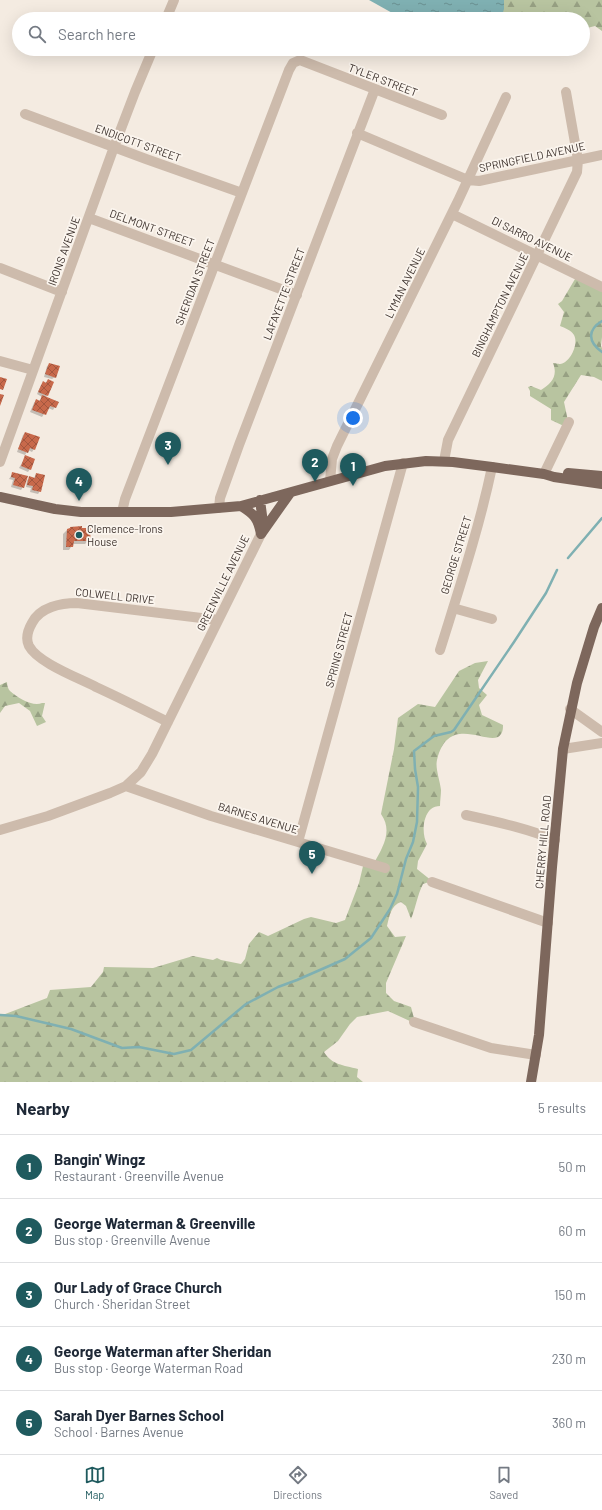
<!DOCTYPE html>
<html lang="en">
<head>
<meta charset="utf-8">
<style>
	body { margin:0; font-family:Barlow,sans-serif; background:#f2f2f3; color:#1f2937 }
	.you { position:absolute; left:353px; top:418px; width:14px; height:14px; margin:-10px; border:3px solid #fff; border-radius:50%; background:#1a73e8; box-shadow:0 0 0 6px #1a73e833 }
	.badge { display:grid; place-items:center; width:26px; height:26px; border-radius:50%; background:#1f5a5e; color:#fff; font-size:13px; font-weight:700 }
	.pin { position:absolute; translate:-50% -33px; filter:drop-shadow(0 1px 2px #0008) }
	.pin::after { content:''; position:absolute; top:21px; width:14px; height:12px; background:inherit; clip-path:polygon(0 0,100% 0,50% 100%) }
	.list { margin:0; padding:0; list-style:none }
	h2 { display:flex; justify-content:space-between; align-items:center; height:52px; margin:0; padding:0 16px; font-size:17px }
	h2 small { font-size:13px; font-weight:400; color:#747a83 }
	.list li { display:grid; grid-template-columns:26px 1fr auto; gap:12px; align-items:center; box-sizing:border-box; height:64px; padding:0 16px; border-top:1px solid #e0e1e3 }
	.list b { display:block; font-size:15px; white-space:nowrap }
	.list p { margin:0; font-size:13px; white-space:nowrap; color:#747a83 }
	.list em { font-size:13px; font-style:normal; color:#747a83 }
	.icon { flex:none; width:22px; height:22px; fill:none; stroke:currentColor; stroke-width:2; stroke-linecap:round; stroke-linejoin:round }
	.map { position:relative; flex:none; width:602px; height:1082px; overflow:hidden }
	.search { position:absolute; background:#fff; box-shadow:0 4px 16px #0002; left:12px; right:12px; top:12px; height:44px; display:flex; align-items:center; gap:10px; box-sizing:border-box; padding:0 14px; border-radius:22px; color:#747a83; font-size:15px }
	.sheet { height:372px; background:#fff }
	nav { display:flex; justify-content:space-around; align-items:center; box-sizing:border-box; height:56px; border-top:1px solid #e0e1e3; background:#fff; font-size:11px; color:#747a83 }
	nav a { display:grid; justify-items:center; gap:2px }
	nav .on { color:#1f5a5e }
	.map>svg:first-child { display:block }
</style>
</head>
<body>
<div class="map">
<svg width="602" height="1082" viewBox="0 0 602 1082">
	<defs>
		<pattern id="forest-firs" width="22" height="20" patternUnits="userSpaceOnUse"><rect width="22" height="20" fill="#b8c4a0"/><path d="M5 1l3.5 6h-7zM16 11l3.5 6h-7z" fill="#97a083"/></pattern>
		<pattern id="water-ripples" width="26" height="14" patternUnits="userSpaceOnUse"><rect width="26" height="14" fill="#7fb0b2"/><path d="M2 4q2-2 4 0t4 0M15 11q2-2 4 0t4 0" fill="none" stroke="#699091"/></pattern>
		<pattern id="building-cross-hatch" width="8" height="8" patternUnits="userSpaceOnUse"><rect width="8" height="8" fill="#c8694b"/><path d="M0 0l8 8M0 8l8-8" fill="none" stroke="#a4573f"/></pattern>
	</defs>
	<rect width="100%" height="100%" fill="#f4ebe1"/>
	<!-- forest -->
	<path fill="url(#forest-firs)" d="M 500,0 L 602,0 L 602,31 L 595,26 L 583,29 L 583,19 L 499,19 Z
		M 502,49 L 521,49 L 515,56 Z
		M 578,274 L 602,287 L 602,337 L 601,346 L 602,348 L 602,381 L 594,377 L 581,375 L 564,402 L 568,421 L 566,427 L 551,420 L 551,409 L 530,396 L 530,391 L 528,387 L 531,386 L 541,390 C 552,383 558,376 553,363 C 554,363 559,364 560,364 C 570,363 579,344 574,335 C 571,330 565,328 560,326 L 564,312 L 558,304 L 562,301 Z
		M 488,661 L 478,680 L 479,688 L 487,695 L 479,705 L 482,715 L 503,725 C 503,727 503,732 501,734 C 492,750 449,710 437,760 C 435,768 440,781 441,790 C 441,795 440,800 440,806 C 437,806 433,807 431,809 C 422,817 422,835 427,844 L 418,861 L 417,869 L 432,881 L 423,884 C 417,896 416,907 411,919 L 406,906 L 401,902 C 391,905 389,917 387,926 L 395,937 L 406,936 L 386,983 L 386,993 L 394,1001 L 411,1007 L 415,1022 L 412,1022 L 388,1011 L 357,1017 L 350,1024 L 338,1041 L 324,1052 C 332,1065 343,1065 358,1069 L 357,1077 L 363,1082 L 0,1082 L 0,1016 L 47,998 L 50,990 L 91,987 L 103,972 L 104,967 L 153,968 L 193,956 L 213,960 L 217,958 L 221,960 L 241,964 L 245,959 L 249,944 L 259,932 L 268,936 L 304,919 L 311,917 L 336,923 L 345,920 L 359,883 L 364,862 L 374,863 C 383,847 393,831 381,814 L 394,749 L 398,718 L 418,704 L 435,707 L 459,671 L 475,663 Z
		M 7,682 C 7,685 8,689 10,691 C 18,698 33,707 42,703 L 45,703 L 42,716 L 46,722 L 37,726 L 30,711 L 19,703 L 5,706 L 0,713 L 0,685 Z"/>
	<!-- water -->
	<path fill="url(#water-ripples)" d="M 369,0 L 504,0 L 504,9 L 501,19 L 403,19 Z"/>
	<!-- shadow -->
	<path fill="#0003" d="M 50,364 L 55,377 L 52,379 L 44,377 L 47,366 Z
		M 48,381 L 47,396 L 45,398 L 57,403 L 53,410 L 48,408 L 42,417 L 30,412 L 34,403 L 36,400 L 39,401 L 42,397 L 37,394 L 41,385 Z
		M 25,433 L 34,449 L 32,452 L 28,450 L 25,455 L 17,452 L 23,435 Z
		M 26,456 L 30,469 L 28,472 L 19,468 Z
		M 13,473 L 23,487 L 21,490 L 11,487 L 13,480 L 9,479 Z
		M 36,474 L 40,491 L 38,494 L 30,492 L 31,488 L 26,487 L 27,480 L 30,478 L 34,478 Z
		M 67,530 L 89,540 L 85,544 L 73,544 L 69,550 L 63,550 L 63,534 Z"/>
	<g fill="none" stroke-linecap="round" stroke-linejoin="round">
		<!-- stream -->
		<path stroke="#7fb0b2" stroke-width="2.5" d="M 602,321 C 587,330 588,342 602,352
			M 568,558 L 602,518
			M 0,1015 L 16,1016 L 71,1029 L 122,1048 L 139,1047 L 174,1054 L 191,1050 L 246,1004 L 278,987 L 297,980 L 345,959 L 371,938 L 390,909 L 397,894 L 406,859 L 413,842 L 417,822 L 418,787 L 415,769 L 414,751 L 434,736 L 451,732 L 454,730 L 514,642 L 546,593 L 557,570"/>
	</g>
	<!-- building -->
	<path fill="url(#building-cross-hatch)" d="M 49,363 L 60,366 L 56,378 L 45,374 Z
		M 0,377 L 7,379 L 3,390 L 0,389 Z
		M 48,379 L 54,382 L 48,396 L 38,392 L 43,381 L 46,383 Z
		M 0,394 L 4,395 L 0,406 Z
		M 42,395 L 59,402 L 56,408 L 50,406 L 46,415 L 32,410 L 36,399 L 40,401 Z
		M 25,432 L 40,437 L 35,450 L 30,448 L 28,453 L 18,449 Z
		M 25,455 L 35,459 L 31,470 L 21,466 Z
		M 12,472 L 28,476 L 24,488 L 13,485 L 15,478 L 11,477 Z
		M 36,473 L 45,475 L 41,492 L 32,490 L 33,486 L 27,485 L 29,476 L 35,478 Z
		M 82,526 L 82,528 L 91,528 L 90,541 L 74,541 L 73,547 L 66,547 L 67,529 L 70,528 L 70,527 Z"/>
	<g fill="none" stroke-linecap="round" stroke-linejoin="round">
		<!-- minor -->
		<path stroke="#cdbbac" stroke-width="10" d="M 166,19 L 174,0
			M 25,114 L 146,159 L 242,193
			M 357,133 L 468,180 L 479,181 L 602,155
			M 452,214 L 602,287
			M 89,218 L 297,295
			M 0,268 L 62,292
			M 0,361 L 33,370
			M 444,461 L 448,440 L 577,172 L 578,160 L 566,92
			M 0,462 L 114,147 L 135,92 L 153,49
			M 544,474 L 569,422
			M 330,481 L 332,459 L 337,446 L 458,201 L 506,97
			M 219,508 L 220,498 L 239,445 L 375,89
			M 122,512 L 125,499 L 289,70 L 293,63 L 300,60 L 442,115
			M 453,608 L 492,619
			M 440,650 C 459,589 479,529 492,467
			M 570,709 L 602,732
			M 168,722 C 144,710 120,698 96,687 C 79,678 38,663 29,646 C 25,638 28,630 32,623 C 40,607 61,603 77,603 L 218,620
			M 563,749 L 602,743
			M 126,786 L 211,816 L 385,868
			M 466,815 C 497,822 526,828 555,840
			M 0,830 L 48,816 L 110,793 L 126,786 L 141,772 L 152,754 L 261,534 L 262,527
			M 298,842 L 403,463
			M 432,882 L 548,923
			M 414,1022 L 491,1048 L 536,1055"/>
		<!-- major -->
		<path stroke="#7d675c" stroke-width="10" d="M 568,473 L 602,476
			M 0,497 L 55,509 L 81,512 L 171,512 L 241,506 L 385,466 L 426,461 L 453,462 L 492,467 L 544,474 L 554,477 L 602,484
			M 260,500 L 263,523
			M 241,506 C 254,514 258,518 261,534
			M 261,534 L 290,493
			M 531,1082 L 539,1035 L 552,867 L 563,749 L 577,683 L 594,627 L 602,608"/>
	</g>
	<!-- markers -->
	<circle fill="#1f5a5e" stroke="#fbf5ee" stroke-width="1.5" cx="79" cy="535" r="4"/>
	<g text-anchor="middle" stroke-width="3.5" stroke-linejoin="round" paint-order="stroke">
		<!-- street labels -->
		<g font-size="11" fill="#3b302b" stroke="#fbf5ee">
			<text transform="translate(383 80) rotate(21)" y="4">TYLER STREET</text>
			<text transform="translate(138 143) rotate(20)" y="4">ENDICOTT STREET</text>
			<text transform="translate(532 157) rotate(-12)" y="4">SPRINGFIELD AVENUE</text>
			<text transform="translate(152 228) rotate(20)" y="4">DELMONT STREET</text>
			<text transform="translate(532 239) rotate(26)" y="4">DI SARRO AVENUE</text>
			<text transform="translate(64 251) rotate(-70)" y="4">IRONS AVENUE</text>
			<text transform="translate(195 282) rotate(-69)" y="4">SHERIDAN STREET</text>
			<text transform="translate(405 283) rotate(-64)" y="4">LYMAN AVENUE</text>
			<text transform="translate(284 294) rotate(-69)" y="4">LAFAYETTE STREET</text>
			<text transform="translate(500 305) rotate(-64)" y="4">BINGHAMPTON AVENUE</text>
			<text transform="translate(456 555) rotate(-73)" y="4">GEORGE STREET</text>
			<text transform="translate(223 583) rotate(-64)" y="4">GREENVILLE AVENUE</text>
			<text transform="translate(115 596) rotate(6)" y="4">COLWELL DRIVE</text>
			<text transform="translate(339 650) rotate(-75)" y="4">SPRING STREET</text>
			<text transform="translate(258 818) rotate(17)" y="4">BARNES AVENUE</text>
			<text transform="translate(543 842) rotate(-85)" y="4">CHERRY HILL ROAD</text>
		</g>
		<!-- poi labels -->
		<g font-size="11" fill="#3b302b" stroke="#fbf5ee" text-anchor="start">
			<text x="87" y="533">Clemence-Irons<tspan x="87" dy="13">House</tspan></text>
		</g>
	</g>
</svg>
<div class="you"></div>
<div class="pin badge" style="left:353px;top:486px">1</div>
<div class="pin badge" style="left:315px;top:482px">2</div>
<div class="pin badge" style="left:168px;top:465px">3</div>
<div class="pin badge" style="left:79px;top:501px">4</div>
<div class="pin badge" style="left:312px;top:874px">5</div>
<div class="search"><svg class="icon" aria-label="search" viewBox="0 0 24 24"><circle cx="10" cy="10" r="6"/><path d="M15 15l6 6"/></svg>Search here</div>
</div>
<section class="sheet">
<h2>Nearby<small>5 results</small></h2>
<ul class="list">
<li><span class="badge">1</span><div><b>Bangin' Wingz</b><p>Restaurant · Greenville Avenue</p></div><em>50 m</em></li>
<li><span class="badge">2</span><div><b>George Waterman &amp; Greenville</b><p>Bus stop · Greenville Avenue</p></div><em>60 m</em></li>
<li><span class="badge">3</span><div><b>Our Lady of Grace Church</b><p>Church · Sheridan Street</p></div><em>150 m</em></li>
<li><span class="badge">4</span><div><b>George Waterman after Sheridan</b><p>Bus stop · George Waterman Road</p></div><em>230 m</em></li>
<li><span class="badge">5</span><div><b>Sarah Dyer Barnes School</b><p>School · Barnes Avenue</p></div><em>360 m</em></li>
</ul>
</section>
<nav>
<a class="on"><svg class="icon" aria-label="map" viewBox="0 0 24 24"><path d="M3 6l6-2 6 2 6-2v14l-6 2-6-2-6 2zM9 4v14M15 6v14"/></svg>Map</a>
<a><svg class="icon" aria-label="directions" viewBox="0 0 24 24"><path d="M12 3l9 9-9 9-9-9zM9 14v-3h6M13 9l2 2-2 2"/></svg>Directions</a>
<a><svg class="icon" aria-label="saved" viewBox="0 0 24 24"><path d="M7 4h10v16l-5-4-5 4z"/></svg>Saved</a>
</nav>
</body>
</html>
